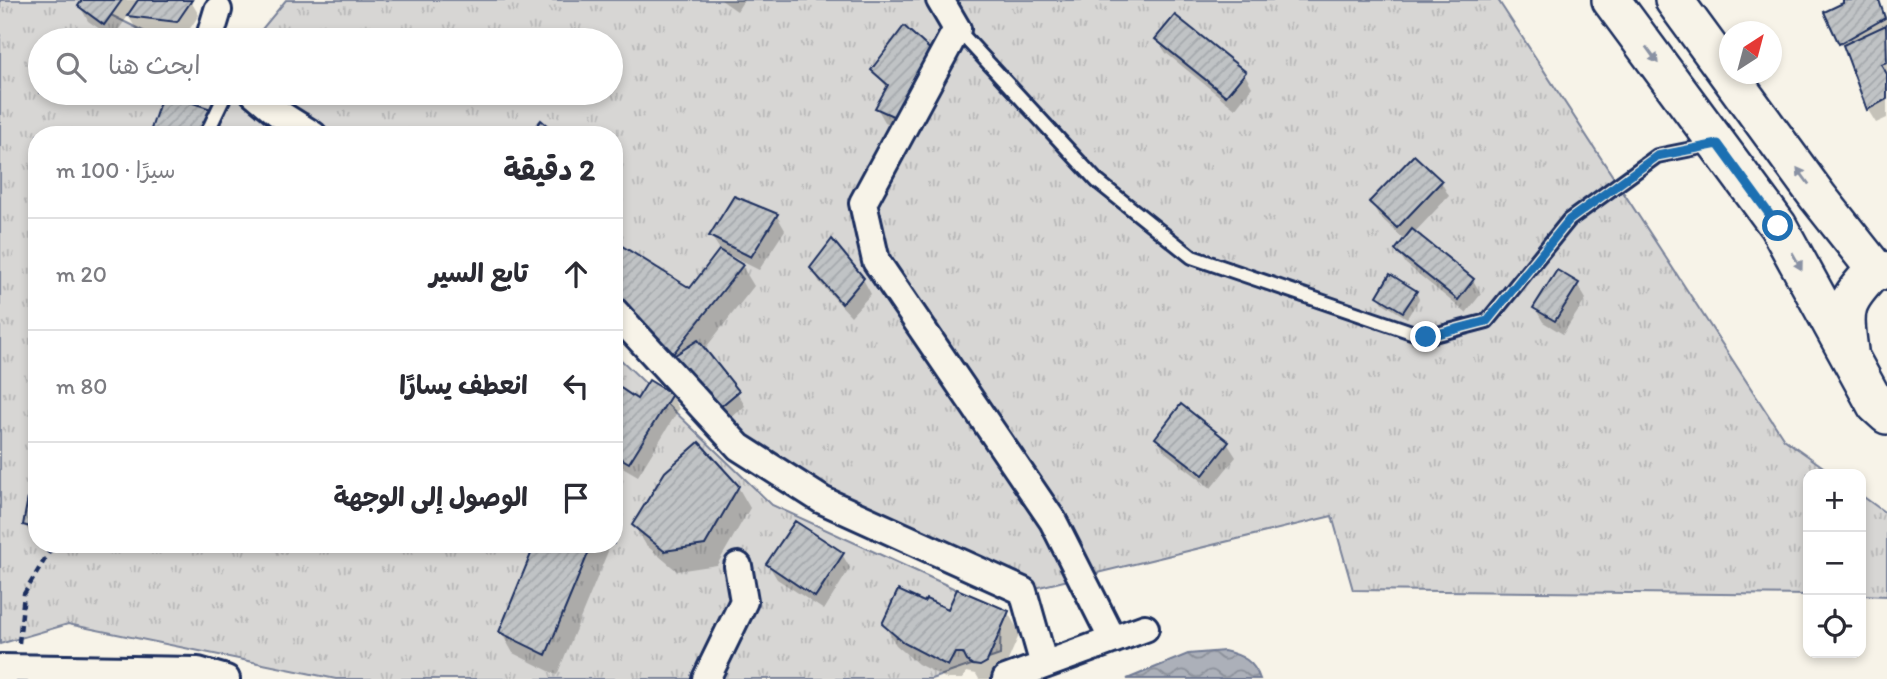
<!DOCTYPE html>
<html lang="ar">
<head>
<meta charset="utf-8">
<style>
	body { margin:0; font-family:Itim,"Playpen Sans Arabic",sans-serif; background:#f7f7f7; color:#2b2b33; direction:rtl }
	.controls { position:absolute; right:21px; bottom:21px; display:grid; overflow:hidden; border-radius:14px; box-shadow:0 4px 10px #0003 }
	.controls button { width:63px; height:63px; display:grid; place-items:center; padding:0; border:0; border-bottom:2px solid #e1e1e2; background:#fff; color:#2b2b33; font:35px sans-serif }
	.compass { position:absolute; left:1719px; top:21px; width:63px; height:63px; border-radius:50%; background:#fff; box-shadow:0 4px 10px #0003; rotate:36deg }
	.stop { position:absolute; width:21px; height:21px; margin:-16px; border:5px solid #1f6fb2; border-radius:50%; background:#fff }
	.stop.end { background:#1f6fb2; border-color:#fff; box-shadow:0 2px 7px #0008 }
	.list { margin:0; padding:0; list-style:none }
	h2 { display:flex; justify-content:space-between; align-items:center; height:91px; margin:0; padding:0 28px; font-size:30px }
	h2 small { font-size:23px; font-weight:400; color:#7c7c81 }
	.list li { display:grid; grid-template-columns:46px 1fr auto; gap:21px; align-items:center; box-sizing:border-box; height:112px; padding:0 28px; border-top:2px solid #e1e1e2 }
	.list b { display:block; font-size:26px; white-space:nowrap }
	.list em { font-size:23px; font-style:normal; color:#7c7c81 }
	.icon { flex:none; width:38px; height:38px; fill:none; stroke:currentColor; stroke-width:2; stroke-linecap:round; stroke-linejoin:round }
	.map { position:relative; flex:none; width:1887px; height:679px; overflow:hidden; direction:ltr }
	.search { position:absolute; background:#fff; box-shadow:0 4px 10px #0003; left:28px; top:28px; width:595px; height:77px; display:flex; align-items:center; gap:18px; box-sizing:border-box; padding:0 24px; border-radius:38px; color:#7c7c81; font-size:26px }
	.panel { position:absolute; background:#fff; box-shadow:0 4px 10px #0003; left:28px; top:126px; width:595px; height:427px; border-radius:28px; direction:rtl }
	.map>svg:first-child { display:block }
</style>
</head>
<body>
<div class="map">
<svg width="1887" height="679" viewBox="0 0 1887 679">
	<defs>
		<pattern id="park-tufts" width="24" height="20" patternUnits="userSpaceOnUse" patternTransform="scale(1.75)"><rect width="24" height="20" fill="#d7d6d4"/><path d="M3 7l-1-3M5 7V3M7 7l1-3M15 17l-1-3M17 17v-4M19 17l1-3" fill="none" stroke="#b8b8b8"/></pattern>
		<pattern id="water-waves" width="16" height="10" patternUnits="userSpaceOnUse" patternTransform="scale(1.75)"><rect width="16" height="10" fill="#acb0b9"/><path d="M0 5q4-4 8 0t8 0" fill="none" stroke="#8b909a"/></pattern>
		<pattern id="building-hatch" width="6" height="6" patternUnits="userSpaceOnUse" patternTransform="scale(1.75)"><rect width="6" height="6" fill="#c0c3c5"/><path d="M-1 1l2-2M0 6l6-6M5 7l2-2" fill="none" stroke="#a4a8ac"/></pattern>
	</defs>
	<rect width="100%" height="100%" fill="#f7f3e8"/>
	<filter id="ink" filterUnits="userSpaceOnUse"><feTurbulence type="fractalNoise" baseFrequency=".0143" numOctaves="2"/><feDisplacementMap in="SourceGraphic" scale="14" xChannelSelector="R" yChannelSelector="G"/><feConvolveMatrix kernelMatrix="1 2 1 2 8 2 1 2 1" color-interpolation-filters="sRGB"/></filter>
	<g filter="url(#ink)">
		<!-- park -->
		<path fill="url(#park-tufts)" stroke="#798299" stroke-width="2" d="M 0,0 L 81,0 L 161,40 L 40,40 L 40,93 L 611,93 L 611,40 L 253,40 L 286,0 L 1498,0 L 1784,439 L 1833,474 L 1808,474 L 1808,595 L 1353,590 L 1332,516 L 1023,591 L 739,447 L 614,311 L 614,135 L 37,135 L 37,544 L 614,544 L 614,353 L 772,505 L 1001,610 L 1000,655 L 931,679 L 336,679 L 68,624 L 0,644 Z
			M 1861,495 L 1887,514 L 1887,596 L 1861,595 Z"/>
		<!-- water -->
		<path fill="url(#water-waves)" stroke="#727c95" stroke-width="2" d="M 1224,651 C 1242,655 1254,661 1260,679 L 1127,679 L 1188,654 Z"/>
		<!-- shadow -->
		<path fill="#0003" d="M 84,0 L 190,0 L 199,15 L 185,36 L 137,30 L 128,16 L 113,38 L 88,21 L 80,6 Z
			M 721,0 L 744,0 L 737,11 Z
			M 1844,0 L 1879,0 L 1887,19 L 1887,118 L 1876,123 L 1868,110 L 1849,57 L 1841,43 Z
			M 904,28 L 903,130 L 885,122 L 877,108 L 888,89 L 874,70 Z
			M 1157,39 L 1244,73 L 1252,87 L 1235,109 L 1166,53 Z
			M 216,112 L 224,127 L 222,135 L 156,135 L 153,129 Z
			M 1441,182 L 1449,196 L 1414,233 L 1473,280 L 1481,294 L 1466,313 L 1406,264 L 1397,250 L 1405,240 L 1379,216 L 1371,202 Z
			M 777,216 L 785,230 L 759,270 L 731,256 L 729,258 L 742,266 L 754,286 L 704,350 L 737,392 L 745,406 L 723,425 L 614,299 L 614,243 L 691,290 L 721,251 L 711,236 Z
			M 812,268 L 863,279 L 871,294 L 851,316 L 820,283 Z
			M 1577,284 L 1586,299 L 1563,334 L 1543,322 L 1535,308 Z
			M 1416,292 L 1419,299 L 1407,318 L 1383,303 L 1379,296 Z
			M 614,378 L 623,392 L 638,401 L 671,395 L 679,409 L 638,476 L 614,462 Z
			M 1157,438 L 1227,443 L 1236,457 L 1211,488 L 1165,452 Z
			M 738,487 L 750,508 L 717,565 L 677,571 L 646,545 L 634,525 Z
			M 37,491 L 37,540 L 33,539 L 25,525 Z
			M 537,544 L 611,544 L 557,675 L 513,653 L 501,632 Z
			M 842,554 L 850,568 L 824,610 L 777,579 L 768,564 Z
			M 958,591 L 1008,613 L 1020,633 L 1000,679 L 979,679 L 976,674 L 966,672 L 963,679 L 947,679 L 918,664 L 896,645 L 884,624 L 925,604 L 949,611 Z"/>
		<!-- building -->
		<path fill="url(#building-hatch)" stroke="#1b2f5e" stroke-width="2" d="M 82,0 L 122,0 L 104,25 L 78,6 Z
			M 138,0 L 192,0 L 177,22 L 127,16 Z
			M 1843,0 L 1879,0 L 1885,18 L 1839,44 L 1824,12 L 1843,3 Z
			M 1175,15 L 1246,72 L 1226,96 L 1155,39 Z
			M 1886,25 L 1887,62 L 1881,64 L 1887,74 L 1887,99 L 1867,110 L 1843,45 Z
			M 904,26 L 934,53 L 895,117 L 875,108 L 888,85 L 871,70 Z
			M 163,93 L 217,111 L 210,135 L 169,135 L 151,129 Z
			M 541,120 L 558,135 L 529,135 Z
			M 1414,155 L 1442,181 L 1397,228 L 1369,202 Z
			M 734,196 L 778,214 L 751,257 L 709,236 Z
			M 1412,229 L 1474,279 L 1458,300 L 1395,250 Z
			M 832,239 L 864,278 L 842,304 L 810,268 Z
			M 614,241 L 690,288 L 719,250 L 743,265 L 669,359 L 614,295 Z
			M 1557,270 L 1579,283 L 1555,321 L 1533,308 Z
			M 1390,274 L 1417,291 L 1403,312 L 1377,296 Z
			M 698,340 L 739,391 L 714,412 L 669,359 Z
			M 649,380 L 672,394 L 629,463 L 614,454 L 614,395 L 619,387 L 637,399 Z
			M 1181,404 L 1229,442 L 1203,475 L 1155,438 Z
			M 699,442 L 739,486 L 705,545 L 664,551 L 632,525 L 665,472 Z
			M 30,487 L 37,489 L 37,529 L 23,525 Z
			M 795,521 L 844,553 L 815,597 L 766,564 Z
			M 535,544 L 592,544 L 546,655 L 499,632 Z
			M 957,589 L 1009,611 L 987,662 L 980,666 L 973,665 L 967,661 L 963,653 L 955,653 L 948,666 L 904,643 L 882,624 L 898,590 L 924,602 L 926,599 L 948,609 Z"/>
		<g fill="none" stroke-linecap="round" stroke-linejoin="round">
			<!-- lane casing -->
			<g stroke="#1b2f5e" stroke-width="18">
				<path id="lane" d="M 957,29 L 1097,181 L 1192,257 L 1426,337 L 1487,321 L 1569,220 L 1657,156 L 1712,145
					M 206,135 L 226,93"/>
			</g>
			<!-- street casing -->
			<g stroke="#1b2f5e" stroke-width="32">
				<path id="street" d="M 940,0 L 957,29 L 863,203 L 876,261 L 1053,521 L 1113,640
					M 209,40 L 218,10
					M 254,93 L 278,113 L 313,135
					M 614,311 L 739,447 L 822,500 L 1023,591 L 1044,665
					M 0,668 L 198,671 L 226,679
					M 706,679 L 744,601 L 738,566
					M 1006,679 L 1145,628"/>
			</g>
			<!-- secondary casing -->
			<g stroke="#1b2f5e" stroke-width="42">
				<path id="secondary" d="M 1611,0 L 1778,226 L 1876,405 L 1887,415
					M 1674,0 L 1818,197 L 1875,269
					M 1849,351 C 1843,305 1844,304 1875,269 L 1887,271"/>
			</g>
			<!-- path -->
			<path stroke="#1b2f5e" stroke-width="4.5" stroke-dasharray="7 5" stroke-linecap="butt" d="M 19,643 L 24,594 L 54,544"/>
			<!-- lane -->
			<use href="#lane" stroke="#f7f3e8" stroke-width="12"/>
			<!-- street -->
			<use href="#street" stroke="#f7f3e8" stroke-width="26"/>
			<!-- secondary -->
			<use href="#secondary" stroke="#f7f3e8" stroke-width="37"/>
		</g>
		<!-- one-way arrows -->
		<defs><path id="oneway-solid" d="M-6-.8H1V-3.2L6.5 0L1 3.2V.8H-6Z" transform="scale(1.75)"/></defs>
		<g fill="#8991a3">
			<use href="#oneway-solid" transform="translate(1652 55) rotate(54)"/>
			<use href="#oneway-solid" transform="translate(1803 176) rotate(-126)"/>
			<use href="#oneway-solid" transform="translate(1797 261) rotate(61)"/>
		</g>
	</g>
	<g fill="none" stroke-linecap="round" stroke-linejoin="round" filter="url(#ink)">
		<!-- route -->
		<path stroke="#1f6fb2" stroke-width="9" d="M 1426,337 L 1487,321 L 1569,220 L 1657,156 L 1718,144 L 1778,226"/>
	</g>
</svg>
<div class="controls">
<button>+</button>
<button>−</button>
<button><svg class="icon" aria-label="locate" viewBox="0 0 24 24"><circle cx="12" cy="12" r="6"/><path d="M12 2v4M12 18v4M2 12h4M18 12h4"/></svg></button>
</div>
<svg class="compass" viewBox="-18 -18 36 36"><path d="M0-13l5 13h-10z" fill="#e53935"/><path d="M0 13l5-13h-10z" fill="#7c7c81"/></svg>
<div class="stop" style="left:1778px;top:226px"></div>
<div class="stop end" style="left:1426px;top:337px"></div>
<div class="search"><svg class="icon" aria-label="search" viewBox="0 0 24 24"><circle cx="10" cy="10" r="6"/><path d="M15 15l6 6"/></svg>ابحث هنا</div>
<section class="panel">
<h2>2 دقيقة<small>سيرًا · 100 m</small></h2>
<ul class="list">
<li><svg class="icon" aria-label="ahead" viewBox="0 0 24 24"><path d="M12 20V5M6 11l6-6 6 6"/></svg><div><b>تابع السير</b></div><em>20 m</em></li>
<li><svg class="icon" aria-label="left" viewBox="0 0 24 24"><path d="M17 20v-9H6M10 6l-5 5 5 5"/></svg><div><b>انعطف يسارًا</b></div><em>80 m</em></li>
<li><svg class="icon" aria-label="arrive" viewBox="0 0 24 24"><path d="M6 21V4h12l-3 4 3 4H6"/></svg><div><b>الوصول إلى الوجهة</b></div></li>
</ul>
</section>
</div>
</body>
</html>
